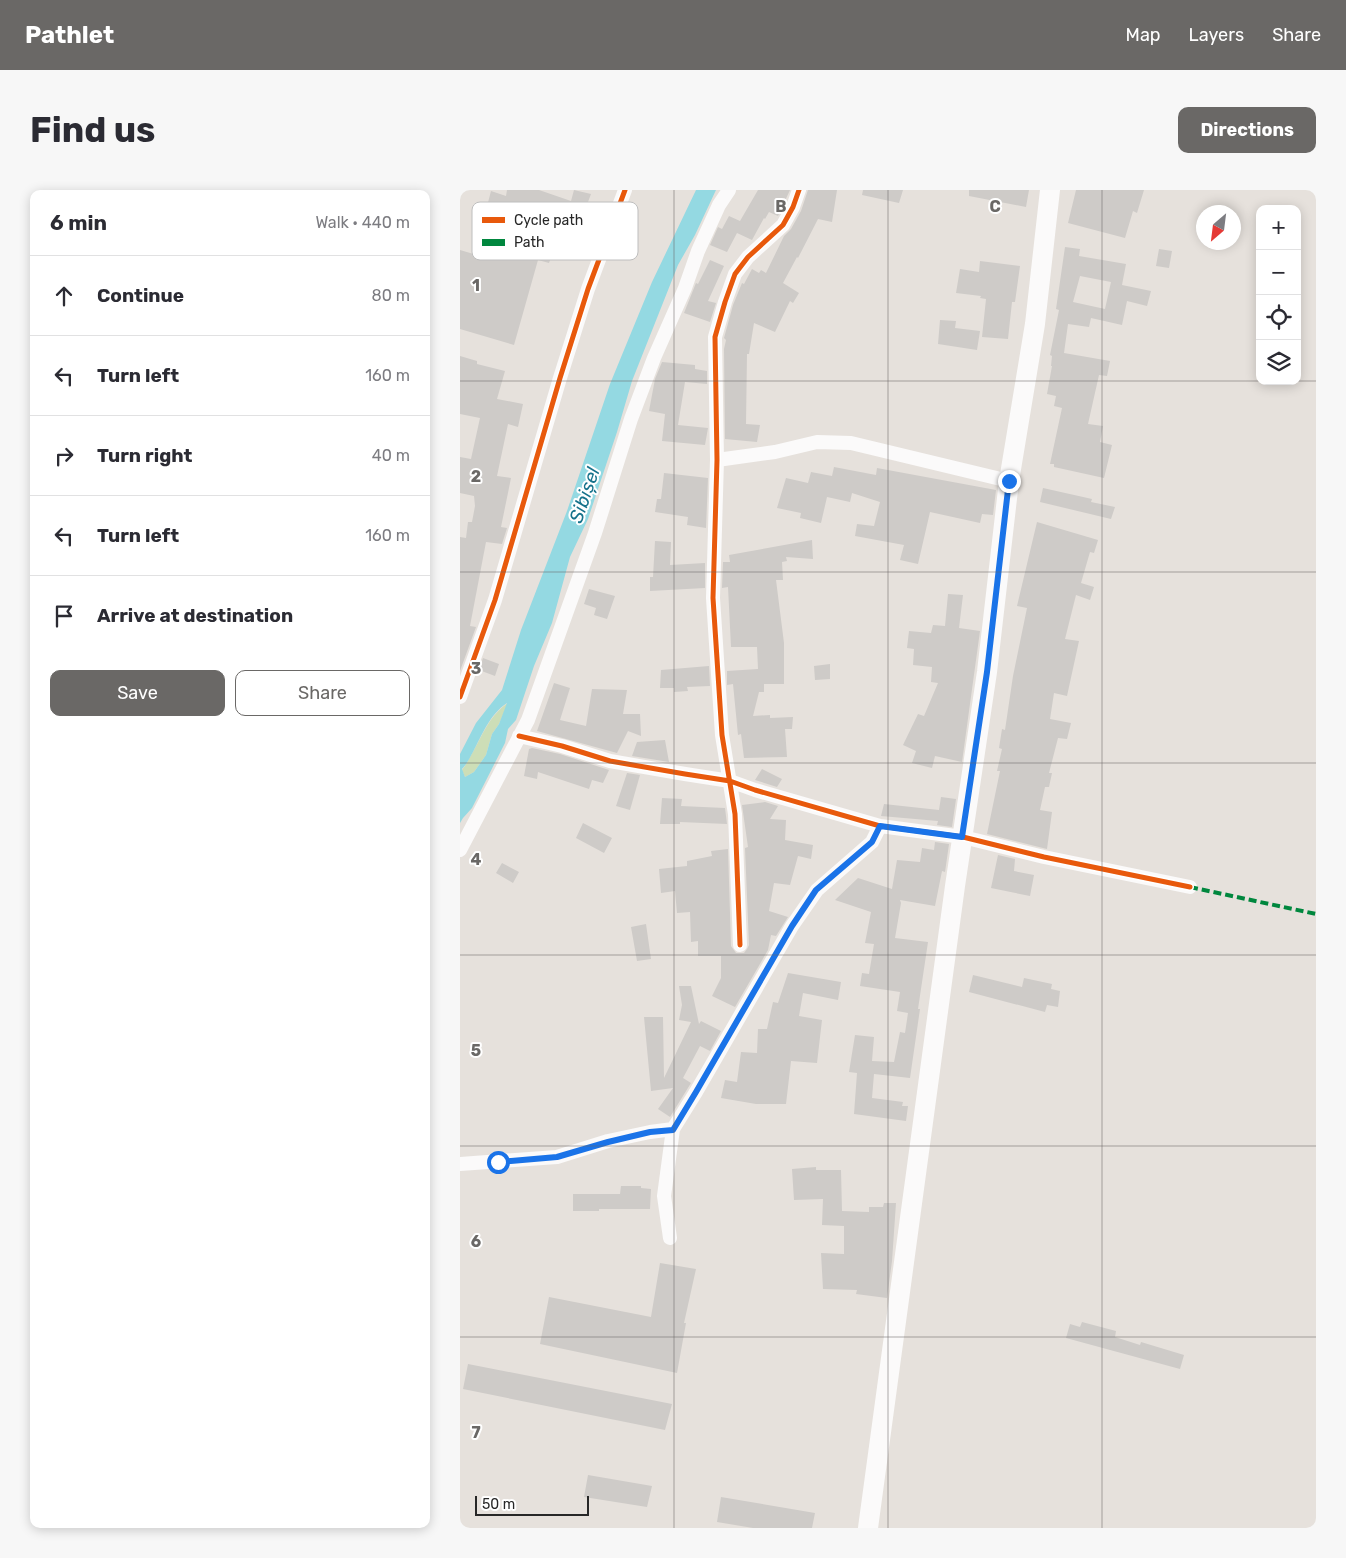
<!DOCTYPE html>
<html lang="en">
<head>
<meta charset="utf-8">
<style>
	body { margin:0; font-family:Rubik,sans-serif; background:#f7f7f7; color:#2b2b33 }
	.controls { position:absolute; right:15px; top:15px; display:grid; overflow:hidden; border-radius:10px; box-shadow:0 2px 12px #0003 }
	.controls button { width:45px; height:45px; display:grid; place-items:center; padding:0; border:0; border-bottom:1px solid #e1e1e2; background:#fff; color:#2b2b33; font:25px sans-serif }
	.compass { position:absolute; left:736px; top:15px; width:45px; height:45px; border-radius:50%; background:#fff; box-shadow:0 2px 12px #0003; rotate:208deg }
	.scale { position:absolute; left:15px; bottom:12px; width:114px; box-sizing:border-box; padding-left:5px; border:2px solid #272727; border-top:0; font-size:14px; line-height:18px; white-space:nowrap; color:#272727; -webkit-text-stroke:4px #fff; paint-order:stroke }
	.stop { position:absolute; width:15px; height:15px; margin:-11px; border:4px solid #1a73e8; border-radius:50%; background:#fff }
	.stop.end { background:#1a73e8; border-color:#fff; box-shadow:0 1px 5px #0008 }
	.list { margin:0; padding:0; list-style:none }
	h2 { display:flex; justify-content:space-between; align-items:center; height:65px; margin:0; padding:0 20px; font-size:21px }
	h2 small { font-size:16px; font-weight:400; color:#7c7c81 }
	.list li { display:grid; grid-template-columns:32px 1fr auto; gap:15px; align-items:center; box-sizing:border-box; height:80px; padding:0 20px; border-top:1px solid #e1e1e2 }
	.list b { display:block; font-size:19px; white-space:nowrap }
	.list em { font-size:16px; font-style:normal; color:#7c7c81 }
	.actions { display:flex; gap:10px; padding:15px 20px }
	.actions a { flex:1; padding:11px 0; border:1px solid #6a6866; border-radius:10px; text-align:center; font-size:18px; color:#6a6866 }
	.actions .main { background:#6a6866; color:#fff }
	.icon { flex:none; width:28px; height:28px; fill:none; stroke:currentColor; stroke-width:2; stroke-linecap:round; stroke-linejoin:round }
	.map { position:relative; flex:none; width:856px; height:1338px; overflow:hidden; border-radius:10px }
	header { display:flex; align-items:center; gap:30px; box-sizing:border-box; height:70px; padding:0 25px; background:#6a6866; color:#fff }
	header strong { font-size:24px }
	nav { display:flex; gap:28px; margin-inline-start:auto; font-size:18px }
	.intro { display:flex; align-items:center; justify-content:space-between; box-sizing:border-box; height:120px; padding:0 30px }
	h1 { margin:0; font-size:35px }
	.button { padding:12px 22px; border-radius:10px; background:#6a6866; color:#fff; font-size:18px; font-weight:700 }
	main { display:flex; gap:30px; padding:0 30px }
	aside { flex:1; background:#fff; border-radius:10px; box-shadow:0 2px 12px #0003 }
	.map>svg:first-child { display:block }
</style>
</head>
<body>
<header>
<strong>Pathlet</strong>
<nav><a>Map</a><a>Layers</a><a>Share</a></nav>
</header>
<div class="intro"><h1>Find us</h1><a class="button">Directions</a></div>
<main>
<aside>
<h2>6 min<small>Walk · 440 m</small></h2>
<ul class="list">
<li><svg class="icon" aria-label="ahead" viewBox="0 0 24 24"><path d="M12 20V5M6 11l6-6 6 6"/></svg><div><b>Continue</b></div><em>80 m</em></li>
<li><svg class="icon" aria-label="left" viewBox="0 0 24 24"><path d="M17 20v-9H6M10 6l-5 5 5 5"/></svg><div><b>Turn left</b></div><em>160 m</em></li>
<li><svg class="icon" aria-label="right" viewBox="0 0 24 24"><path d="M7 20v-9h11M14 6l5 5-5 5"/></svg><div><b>Turn right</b></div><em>40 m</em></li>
<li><svg class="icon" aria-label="left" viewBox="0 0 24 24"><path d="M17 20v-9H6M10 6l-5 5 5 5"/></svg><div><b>Turn left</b></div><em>160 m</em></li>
<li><svg class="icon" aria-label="arrive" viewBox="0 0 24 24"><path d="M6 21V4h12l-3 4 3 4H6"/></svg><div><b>Arrive at destination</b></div></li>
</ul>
<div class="actions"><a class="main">Save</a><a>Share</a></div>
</aside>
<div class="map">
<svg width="856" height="1338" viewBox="0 0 856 1338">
	<rect width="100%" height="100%" fill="#e6e1dc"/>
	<!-- green -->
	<path fill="#cddeb7" d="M 48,513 L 39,534 L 32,544 L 26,565 L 14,582 L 5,587 L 2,580 C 7,574 9,568 13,562 C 23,544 30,525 48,513 Z"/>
	<!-- water -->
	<path fill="#94d9e2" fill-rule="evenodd" d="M 236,0 L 256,0 L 235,45 L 218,75 L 172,191 L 157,242 L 128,329 L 110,367 L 92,433 L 74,476 L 56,530 L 48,539 L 45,553 L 12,618 L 3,628 L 0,633 L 0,564 L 16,533 L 42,500 L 61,440 L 107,321 L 150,194 L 192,92 ZM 47,513 L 39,534 L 32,544 L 26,565 L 14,582 L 5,587 L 2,579 C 7,574 9,569 13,562 C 22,545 30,524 47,513 Z"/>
	<!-- building -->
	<path fill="#cecbc8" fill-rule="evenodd" d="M 47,0 L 79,0 L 111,11 L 114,0 L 131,4 L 122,28 L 94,19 L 83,56 L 94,59 L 89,73 L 78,70 L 54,155 L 0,139 L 0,60 L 27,68 L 37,28 L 25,24 L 31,1 L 46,6 Z
		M 298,0 L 330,0 L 318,26 L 309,22 L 305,29 L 304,28 L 292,50 L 277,43 L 267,62 L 250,55 L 258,37 L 262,39 L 269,26 L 280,31 Z
		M 348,0 L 377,0 L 372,32 L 358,29 L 338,68 L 337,67 L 323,93 L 339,103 L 333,113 L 330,111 L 315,142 L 294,133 L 289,164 L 287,164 L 286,234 L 300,235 L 297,252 L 265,249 L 264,159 L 266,150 L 264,148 L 273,115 L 282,93 L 284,94 L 292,79 L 299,83 L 301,80 L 306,83 L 324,46 L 331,39 L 341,21 Z
		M 403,0 L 443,0 L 439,13 L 402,5 Z
		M 509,0 L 569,0 L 566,17 L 509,6 Z
		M 616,0 L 684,0 L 677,23 L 673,21 L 665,48 L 608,33 Z
		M 605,57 L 620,59 L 619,66 L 666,74 L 662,95 L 691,101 L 687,116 L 667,111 L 662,135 L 631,128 L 629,137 L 608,134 L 604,163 L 650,171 L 647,186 L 639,185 L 628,234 L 643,236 L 640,252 L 652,255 L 644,288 L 594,277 L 594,274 L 590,274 L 602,218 L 594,216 L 596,206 L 587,204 L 592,176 L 591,176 L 592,166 L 590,165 L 599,120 L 596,119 ZM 620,86 L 651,92 L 645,119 L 613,112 Z
		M 699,59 L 712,61 L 709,78 L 696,76 Z
		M 250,70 L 264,76 L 248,111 L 256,113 L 250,132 L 224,123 L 236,93 L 238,94 Z
		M 520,71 L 560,76 L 555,112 L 552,112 L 548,149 L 522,147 L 526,109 L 520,108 L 521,106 L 496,103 L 500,79 L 519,82 Z
		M 480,130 L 496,131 L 495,138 L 520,141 L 517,160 L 478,154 Z
		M 0,166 L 17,171 L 17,174 L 45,181 L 37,209 L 63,214 L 58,237 L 48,234 L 37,286 L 51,288 L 41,337 L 47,338 L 42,354 L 26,352 L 10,436 L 16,437 L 0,481 L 0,347 L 6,348 L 8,332 L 12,332 L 15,316 L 14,306 L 0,303 L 0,267 L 11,269 L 20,228 L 0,224 Z
		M 202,172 L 235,175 L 235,179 L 247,181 L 247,194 L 225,192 L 218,235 L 248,238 L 245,255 L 202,251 L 205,224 L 189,221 L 195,189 Z
		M 374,277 L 416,285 L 417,278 L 536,300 L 533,325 L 522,324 L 520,333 L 470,322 L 458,374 L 440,370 L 444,355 L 395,346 L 397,334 L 414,336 L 420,312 L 392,303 L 390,312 L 367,307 L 361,333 L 340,328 L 341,323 L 317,318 L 326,288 L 348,293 L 351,282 L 372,286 Z
		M 204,283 L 248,288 L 246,338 L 227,335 L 228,327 L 195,322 L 197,309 L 201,309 Z
		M 583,298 L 632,309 L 631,312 L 655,317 L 651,329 L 580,312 Z
		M 577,332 L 638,350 L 634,363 L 630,362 L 621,393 L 634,397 L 630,410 L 616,405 L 605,449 L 619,451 L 607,506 L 594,503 L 590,529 L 611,533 L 607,549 L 598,548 L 589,583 L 592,583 L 589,597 L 585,597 L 580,620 L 592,622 L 587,659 L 527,644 L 540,581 L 537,581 L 542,559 L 539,558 L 542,539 L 545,540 L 553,486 L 567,418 L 557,416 Z
		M 352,350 L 353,369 L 326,367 L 327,371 L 322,372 L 323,390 L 316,390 L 324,453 L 324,494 L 304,494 L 304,502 L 299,502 L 293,526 L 310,525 L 310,528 L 333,527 L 332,539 L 325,539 L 327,567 L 284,568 L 281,544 L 278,545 L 273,494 L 267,495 L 267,481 L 298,479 L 297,457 L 271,457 L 268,397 L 262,398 L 263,372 L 270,372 L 269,365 Z
		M 195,351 L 211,352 L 210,375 L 245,373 L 245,398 L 190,401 L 190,387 L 193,387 Z
		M 129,399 L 155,406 L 147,429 L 134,425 L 136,418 L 124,414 Z
		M 488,404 L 503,405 L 499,438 L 520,441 L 502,572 L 475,566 L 472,578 L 452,573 L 456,561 L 443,555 L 458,524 L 464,526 L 478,493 L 471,492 L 472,477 L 453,475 L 454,459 L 447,458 L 449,441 L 471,443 L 473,435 L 485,436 Z
		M 23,468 L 39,474 L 35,486 L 19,480 Z
		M 370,474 L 370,489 L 355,490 L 354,476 Z
		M 249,476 L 250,496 L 227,497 L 228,501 L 214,502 L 214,498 L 200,498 L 201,480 Z
		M 94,493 L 110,498 L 100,530 L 126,536 L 132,499 L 167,500 L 163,524 L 180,524 L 181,546 L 168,541 L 157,563 L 77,541 Z
		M 205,550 L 209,572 L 172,566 L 177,552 Z
		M 72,558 L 100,564 L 149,580 L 143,593 L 132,590 L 129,599 L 78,582 L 77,589 L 64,586 L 69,559 Z
		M 302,579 L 322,589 L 317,597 L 295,590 Z
		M 167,583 L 180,585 L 170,620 L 156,616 Z
		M 481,607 L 496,609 L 492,637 L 477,635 L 478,631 L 421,626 L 424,614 L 479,620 Z
		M 202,608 L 222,609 L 221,616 L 265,618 L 267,634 L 220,632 L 220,634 L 200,634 Z
		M 305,612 L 318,616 L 310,629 L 326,630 L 325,650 L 353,655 L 351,669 L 338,666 L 330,695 L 314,693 L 309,721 L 328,727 L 316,746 L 311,745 L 308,760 L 275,817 L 252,806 L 261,788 L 261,766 L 238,766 L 238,751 L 231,752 L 230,722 L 217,723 L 215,701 L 201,703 L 199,679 L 227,676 L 227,671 L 252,666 L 251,661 L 268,659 L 271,756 L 276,763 L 284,763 L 287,759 L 289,755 L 285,658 L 288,657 L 282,615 Z
		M 123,633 L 152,648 L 144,663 L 116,648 Z
		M 475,652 L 489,654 L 485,682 L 482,681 L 475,716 L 440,710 L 441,713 L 435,748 L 468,752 L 458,819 L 460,819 L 450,888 L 414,884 L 412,908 L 443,912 L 442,916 L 448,916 L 446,931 L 394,924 L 397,883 L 389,882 L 395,845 L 414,847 L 412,871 L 434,872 L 440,842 L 445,843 L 448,823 L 437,821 L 440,802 L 400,796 L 402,783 L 409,784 L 414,754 L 405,753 L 411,722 L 375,710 L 398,688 L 432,699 L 437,670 L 460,672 L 462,658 L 474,660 Z
		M 538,665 L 555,669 L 554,681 L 574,685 L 570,706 L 531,698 Z
		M 42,673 L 59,682 L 53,693 L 36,683 Z
		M 186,734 L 191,769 L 177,771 L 171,737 Z
		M 328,783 L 381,792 L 378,810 L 343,803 L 339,826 L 362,830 L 357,873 L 331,871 L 326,914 L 296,914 L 261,908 L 265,890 L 277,892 L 281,862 L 297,863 L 298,839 L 307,839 L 313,812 L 318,813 Z
		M 513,785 L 562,797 L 564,788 L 592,794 L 591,799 L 600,801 L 598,817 L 587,815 L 585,822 L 509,802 Z
		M 219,796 L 231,796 L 239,834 L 241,831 L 261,841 L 250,861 L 240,856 L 223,888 L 231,893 L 210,927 L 198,919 L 213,898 L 191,901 L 184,827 L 203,827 L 204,888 L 231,832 L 219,830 L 222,815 Z
		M 356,977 L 356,980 L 381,980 L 382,1021 L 409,1022 L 409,1017 L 423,1017 L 424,1013 L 436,1013 L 432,1071 L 427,1108 L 396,1104 L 397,1100 L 363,1099 L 361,1063 L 384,1064 L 384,1036 L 362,1035 L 363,1009 L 334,1010 L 332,979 Z
		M 161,996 L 181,996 L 181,998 L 191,999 L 190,1019 L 139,1019 L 139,1021 L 113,1021 L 113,1004 L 160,1004 Z
		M 200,1073 L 236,1079 L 224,1133 L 226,1133 L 217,1183 L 80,1154 L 89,1107 L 191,1127 Z
		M 622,1132 L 656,1141 L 655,1147 L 680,1155 L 681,1152 L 724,1165 L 720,1179 L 606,1148 L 610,1134 L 620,1137 Z
		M 8,1174 L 212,1214 L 205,1240 L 3,1199 Z
		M 128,1285 L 192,1296 L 187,1317 L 124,1307 Z
		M 261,1307 L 355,1323 L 352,1338 L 293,1338 L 257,1332 Z"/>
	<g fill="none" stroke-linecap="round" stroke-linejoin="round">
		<!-- street -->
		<path stroke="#fbfafa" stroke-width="14" d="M 257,270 L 315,262 L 357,252 L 391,253 L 549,291
			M 0,507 L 35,410 L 100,188 L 128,99 L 165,0
			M 59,546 L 102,556 L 150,571 L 225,584 L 270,591 L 295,600 L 420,636 L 503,647 L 584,667 L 730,697
			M 0,660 L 68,530 L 135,343 L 171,229 L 194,168 L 225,98 L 238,61 L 259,15 L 269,0
			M 280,755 L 275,624 L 262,545 L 253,408 L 257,270 L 255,147 L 265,112 L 275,84 L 288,67 L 323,35 L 333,17 L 339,0
			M 0,974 L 97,967 L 148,951 L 190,942 L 213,939
			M 210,1048 L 204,1006 L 213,939 L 236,902 L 332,736 L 357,700 L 412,652 L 420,636"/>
		<!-- secondary -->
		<path stroke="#fbfafa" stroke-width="20" d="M 408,1338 L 495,696 L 527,482 L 549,291 L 575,134 L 590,0"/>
		<!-- quiet -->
		<path stroke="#00873e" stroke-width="4" stroke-dasharray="8 4" stroke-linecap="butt" d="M 730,697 L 856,724"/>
		<!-- cycleway casing -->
		<g stroke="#fff" stroke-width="8">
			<path id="cycleway" d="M 0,507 L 35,410 L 100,188 L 128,99 L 165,0
				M 59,546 L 102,556 L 150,571 L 225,584 L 270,591 L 295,600 L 420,636 L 503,647 L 584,667 L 730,697
				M 280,755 L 275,624 L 262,545 L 253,408 L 257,270 L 255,147 L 265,112 L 275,84 L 288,67 L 323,35 L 333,17 L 339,0"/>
		</g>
		<!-- cycleway -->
		<use href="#cycleway" stroke="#e8590c" stroke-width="5"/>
	</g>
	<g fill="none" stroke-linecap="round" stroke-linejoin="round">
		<!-- route -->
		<path stroke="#1a73e8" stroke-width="6" d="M 38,972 L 97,967 L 148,952 L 190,942 L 213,940 L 236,902 L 332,736 L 356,700 L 412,652 L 420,636 L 502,647 L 527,482 L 549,291"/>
	</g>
	<!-- grid -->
	<path fill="none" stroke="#6a6866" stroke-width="1" stroke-opacity="0.55" d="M 214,0 L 214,1338M 428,0 L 428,1338M 642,0 L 642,1338M 0,191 L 800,191M 837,191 L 856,191M 0,382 L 856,382M 0,573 L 856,573M 0,765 L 856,765M 0,956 L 856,956M 0,1147 L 856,1147"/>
	<g text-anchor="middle" stroke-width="4" stroke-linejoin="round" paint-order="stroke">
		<!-- water labels -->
		<g font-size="19" font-style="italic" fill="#16728b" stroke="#fff">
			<text transform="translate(124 305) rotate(-71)" y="7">Sibișel</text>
		</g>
	</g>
	<!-- legend -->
	<rect x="12" y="12" width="166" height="58" rx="8" fill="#fff" stroke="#bebebe" stroke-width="1"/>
	<rect x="22" y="27" width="23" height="6" fill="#e8590c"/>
	<rect x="22" y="49" width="23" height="7" fill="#00873e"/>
	<g font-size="14" fill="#272727">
		<text x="54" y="35">Cycle path</text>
		<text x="54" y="57">Path</text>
	</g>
	<g font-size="16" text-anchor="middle" font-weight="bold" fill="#6a6866" stroke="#fff" stroke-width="4" stroke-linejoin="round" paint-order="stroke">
		<text x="321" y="22">B</text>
		<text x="535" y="22">C</text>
		<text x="16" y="101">1</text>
		<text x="16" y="292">2</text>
		<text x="16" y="484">3</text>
		<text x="16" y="675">4</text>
		<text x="16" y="866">5</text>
		<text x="16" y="1057">6</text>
		<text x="16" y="1248">7</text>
	</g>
</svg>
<div class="controls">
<button>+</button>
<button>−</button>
<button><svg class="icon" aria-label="locate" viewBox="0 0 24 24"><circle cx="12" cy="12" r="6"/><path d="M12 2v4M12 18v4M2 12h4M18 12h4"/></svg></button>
<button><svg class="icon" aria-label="layers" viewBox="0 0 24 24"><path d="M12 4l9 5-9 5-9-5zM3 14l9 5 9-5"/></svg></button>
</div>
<svg class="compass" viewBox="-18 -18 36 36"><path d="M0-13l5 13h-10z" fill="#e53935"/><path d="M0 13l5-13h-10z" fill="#7c7c81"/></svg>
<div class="scale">50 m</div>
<div class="stop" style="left:38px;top:972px"></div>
<div class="stop end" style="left:549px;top:291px"></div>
</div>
</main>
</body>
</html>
